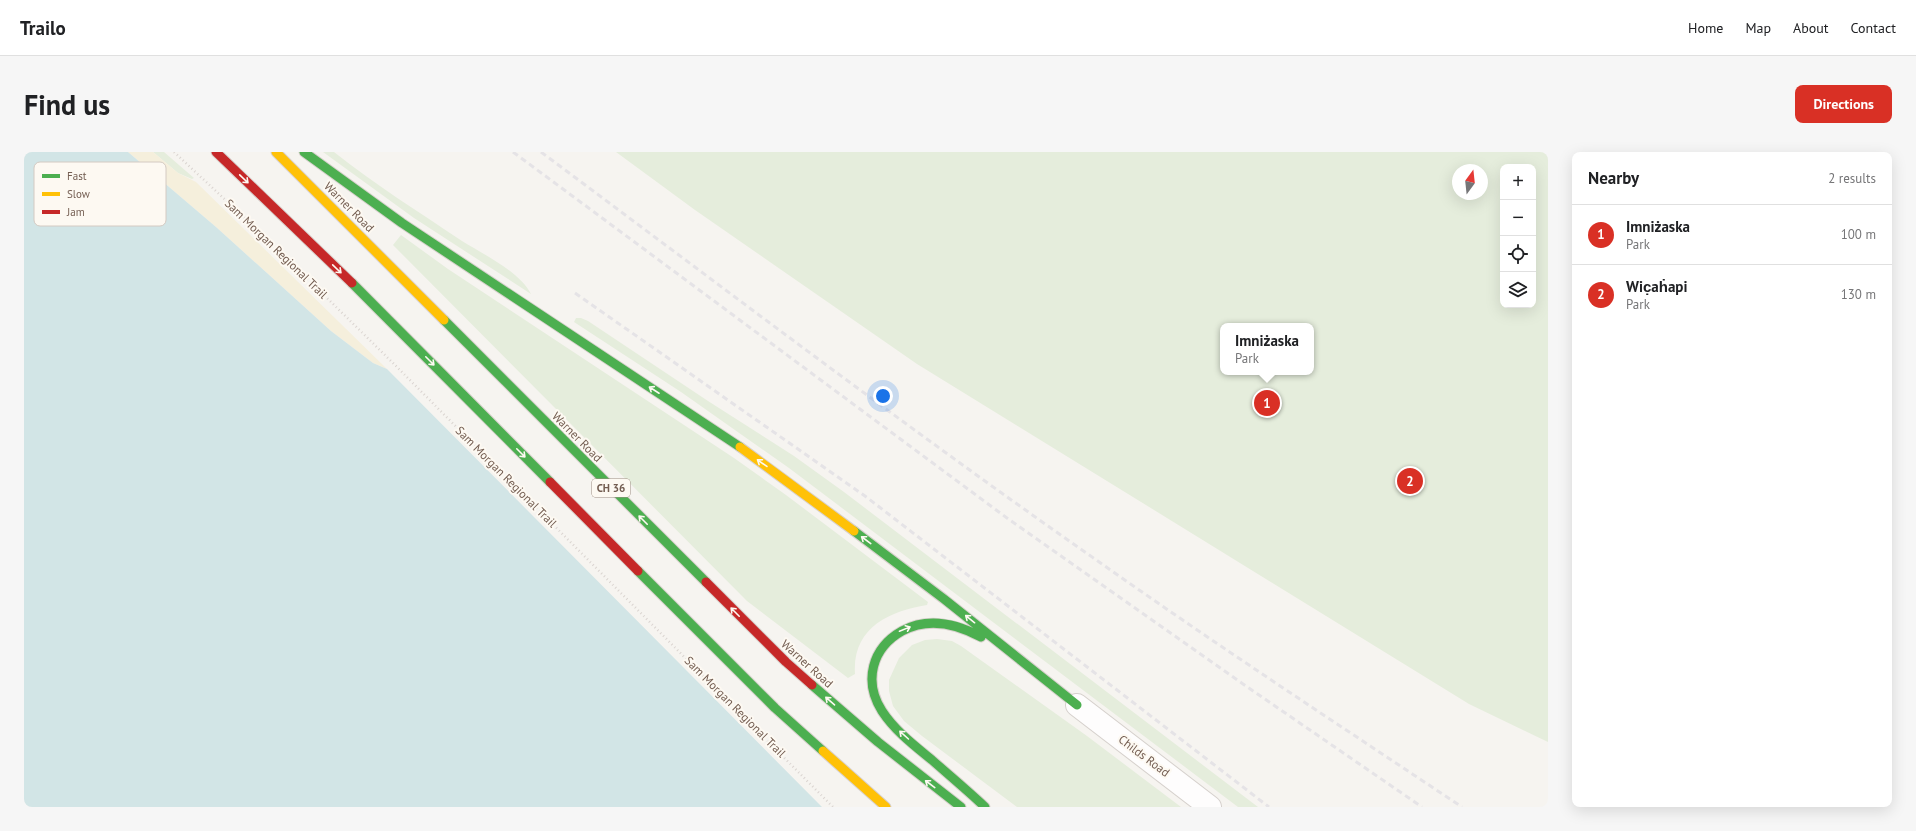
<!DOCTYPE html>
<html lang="en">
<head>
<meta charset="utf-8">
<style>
	body { margin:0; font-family:"PT Sans",sans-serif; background:#f6f6f6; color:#202124 }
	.controls { position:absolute; right:12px; top:12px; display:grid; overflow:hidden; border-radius:8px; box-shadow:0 4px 16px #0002 }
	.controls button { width:36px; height:36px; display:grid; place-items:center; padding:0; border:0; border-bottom:1px solid #e0e0e0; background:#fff; color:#202124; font:20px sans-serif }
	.compass { position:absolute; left:1428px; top:12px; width:36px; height:36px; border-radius:50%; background:#fff; box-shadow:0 4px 16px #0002; rotate:15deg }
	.you { position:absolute; left:859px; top:244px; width:14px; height:14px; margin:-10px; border:3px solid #fff; border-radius:50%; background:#1a73e8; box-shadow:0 0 0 6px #1a73e833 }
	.badge { display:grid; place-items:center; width:26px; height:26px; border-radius:50%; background:#d93025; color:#fff; font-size:13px; font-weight:700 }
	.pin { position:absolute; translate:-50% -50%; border:2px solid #fff; box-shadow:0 1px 4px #0006 }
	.popup { position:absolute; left:1196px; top:171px; width:94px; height:52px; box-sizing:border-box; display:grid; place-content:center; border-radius:8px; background:#fff; filter:drop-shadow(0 1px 3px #0005); font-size:13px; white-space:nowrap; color:#757577 }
	.popup b { font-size:15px; color:#202124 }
	.popup::after { content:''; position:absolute; left:50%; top:100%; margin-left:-8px; border:8px solid transparent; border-top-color:#fff }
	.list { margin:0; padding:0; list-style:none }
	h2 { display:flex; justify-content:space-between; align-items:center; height:52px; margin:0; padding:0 16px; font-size:17px }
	h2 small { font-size:13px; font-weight:400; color:#757577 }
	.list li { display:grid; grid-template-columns:26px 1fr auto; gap:12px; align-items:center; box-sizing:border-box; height:60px; padding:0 16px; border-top:1px solid #e0e0e0 }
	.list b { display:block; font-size:15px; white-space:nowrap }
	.list p { margin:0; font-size:13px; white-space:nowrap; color:#757577 }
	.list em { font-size:13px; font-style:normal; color:#757577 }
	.icon { flex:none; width:22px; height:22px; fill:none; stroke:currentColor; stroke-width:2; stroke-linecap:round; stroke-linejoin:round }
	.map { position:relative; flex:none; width:1524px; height:655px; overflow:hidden; border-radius:8px }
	header { display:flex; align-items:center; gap:24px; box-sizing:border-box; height:56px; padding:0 20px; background:#fff; border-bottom:1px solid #e0e0e0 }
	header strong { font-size:19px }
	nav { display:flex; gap:22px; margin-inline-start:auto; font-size:14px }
	.intro { display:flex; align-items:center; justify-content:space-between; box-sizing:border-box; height:96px; padding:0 24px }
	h1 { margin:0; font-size:28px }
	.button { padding:10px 18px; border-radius:8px; background:#d93025; color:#fff; font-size:14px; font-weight:700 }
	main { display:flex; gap:24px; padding:0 24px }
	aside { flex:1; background:#fff; border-radius:8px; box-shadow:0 4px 16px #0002 }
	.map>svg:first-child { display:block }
</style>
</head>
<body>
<header>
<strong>Trailo</strong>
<nav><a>Home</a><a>Map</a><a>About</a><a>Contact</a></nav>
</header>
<div class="intro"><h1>Find us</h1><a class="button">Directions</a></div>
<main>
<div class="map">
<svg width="1524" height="655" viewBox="0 0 1524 655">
	<rect width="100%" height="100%" fill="#f6f4f0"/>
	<!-- green -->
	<path fill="#e5eddc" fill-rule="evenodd" d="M 129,0 L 140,0 L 170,26 L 168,27 L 154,21 Z
		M 299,0 L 310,0 C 350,32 395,60 438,89 C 459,102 496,120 507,142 L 390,66 Z
		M 592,0 L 1524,0 L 1524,590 L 1445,552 L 893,212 L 671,58 ZM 1479,15 L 1509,15 L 1509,153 L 1479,153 ZM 1434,18 L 1458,18 L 1458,42 L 1434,42 ZM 1199,174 L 1287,174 L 1287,220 L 1199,220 Z
		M 377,83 L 424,117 L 710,306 L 762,343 L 904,450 L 903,453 C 865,459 828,476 831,522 L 824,526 L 723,449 L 369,93 Z
		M 552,166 L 557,166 L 564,169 L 684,249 L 770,304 L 820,340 L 1234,655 L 1214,655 L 765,316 L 657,240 L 550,170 Z
		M 913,487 L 928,489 L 937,494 L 1063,584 L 1157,655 L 993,655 L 898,584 L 880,569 L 869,554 L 865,539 L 865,528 L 875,506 L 888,493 L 901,488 Z"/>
	<!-- sand -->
	<path fill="#f5efdc" d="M 104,0 L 129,0 L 154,21 L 172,30 L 363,217 L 349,211 L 307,179 L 192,75 Z"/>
	<!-- water -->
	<path fill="#d2e5e6" d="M 0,0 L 104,0 L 192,75 L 307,179 L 349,211 L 363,217 L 798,655 L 0,655 Z"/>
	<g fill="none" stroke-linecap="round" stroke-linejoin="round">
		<!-- street casing -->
		<g stroke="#d6d1cd" stroke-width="24">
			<path id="street" d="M 1053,553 L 1186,655"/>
		</g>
		<!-- fast casing -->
		<g stroke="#d8d1cd" stroke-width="11">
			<path id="fast" d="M 280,0 L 378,71 L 716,295
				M 328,131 L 526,330
				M 420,168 L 682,430
				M 830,379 L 920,447 L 1053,553
				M 614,419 L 751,556 L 799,599
				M 957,485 C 933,472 904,465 878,479 C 848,496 839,529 858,559 C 871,579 891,594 908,608 C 926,624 944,639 961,655
				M 788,533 L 854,590 L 937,655"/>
		</g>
		<!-- slow casing -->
		<g stroke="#d8d1cd" stroke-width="11">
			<path id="slow" d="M 252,0 L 420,168
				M 716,295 L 830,379
				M 799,599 L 862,655"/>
		</g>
		<!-- jam casing -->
		<g stroke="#d8d1cd" stroke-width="11">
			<path id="jam" d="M 192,0 L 328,131
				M 526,330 L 614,419
				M 682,430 L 762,510 L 788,533"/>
		</g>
		<!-- path -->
		<path stroke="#dad4d0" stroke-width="2.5" stroke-dasharray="1 3" stroke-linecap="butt" d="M 150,0 L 238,82 L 369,211 L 809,655"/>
		<!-- street -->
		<use href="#street" stroke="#fefdfd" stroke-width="22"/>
		<!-- fast -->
		<use href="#fast" stroke="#4caf50" stroke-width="9"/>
		<!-- slow -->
		<use href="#slow" stroke="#ffc107" stroke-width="9"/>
		<!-- jam -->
		<use href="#jam" stroke="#c62828" stroke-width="9"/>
		<!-- rail -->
		<path stroke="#e5e3e6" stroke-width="3" stroke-dasharray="6 4" stroke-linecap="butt" d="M 489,0 L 983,366 L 1219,532 L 1398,655
			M 517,0 C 701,137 883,276 1071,407 C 1191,492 1315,573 1438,655
			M 551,141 L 841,344 L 1245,655"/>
	</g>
	<!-- one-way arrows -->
	<defs><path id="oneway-shaft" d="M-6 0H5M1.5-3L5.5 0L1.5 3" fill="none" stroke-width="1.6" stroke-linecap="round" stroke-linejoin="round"/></defs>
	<g stroke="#fdf9f2">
		<use href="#oneway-shaft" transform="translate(220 27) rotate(44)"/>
		<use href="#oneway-shaft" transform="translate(313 117) rotate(44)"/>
		<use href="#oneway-shaft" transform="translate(406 209) rotate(45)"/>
		<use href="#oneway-shaft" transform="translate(630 238) rotate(-147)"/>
		<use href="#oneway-shaft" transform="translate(497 301) rotate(45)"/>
		<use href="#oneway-shaft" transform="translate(738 311) rotate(-145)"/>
		<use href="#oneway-shaft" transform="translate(619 368) rotate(-135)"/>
		<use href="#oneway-shaft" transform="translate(842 388) rotate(-143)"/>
		<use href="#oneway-shaft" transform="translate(711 460) rotate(-135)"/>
		<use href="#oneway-shaft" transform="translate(946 467) rotate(-141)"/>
		<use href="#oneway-shaft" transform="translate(881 477) rotate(-22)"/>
		<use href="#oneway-shaft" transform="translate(806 549) rotate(-139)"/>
		<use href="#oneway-shaft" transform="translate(880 583) rotate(-138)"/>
		<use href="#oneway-shaft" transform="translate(906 632) rotate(-143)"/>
	</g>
	<g text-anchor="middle" stroke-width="4" stroke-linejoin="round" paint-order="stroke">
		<!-- shield labels -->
		<rect fill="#fdf9f2" stroke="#9c8c81" stroke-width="1" x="568" y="327" width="38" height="18" rx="3"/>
		<g font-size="11" font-weight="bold" fill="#735d51">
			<text x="587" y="340">CH 36</text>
		</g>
		<!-- street labels -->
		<g font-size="12" fill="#735d51" stroke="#fdf9f2">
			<text transform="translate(325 55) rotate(45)" y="4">Warner Road</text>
			<text transform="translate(252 97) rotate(44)" y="4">Sam Morgan Regional Trail</text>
			<text transform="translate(553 285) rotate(45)" y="4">Warner Road</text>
			<text transform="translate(482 325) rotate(45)" y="4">Sam Morgan Regional Trail</text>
			<text transform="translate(783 512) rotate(42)" y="4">Warner Road</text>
			<text transform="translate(711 555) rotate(45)" y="4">Sam Morgan Regional Trail</text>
			<text transform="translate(1120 604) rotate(37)" y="4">Childs Road</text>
		</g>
	</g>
	<!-- legend -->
	<rect x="10" y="10" width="132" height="64" rx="6" fill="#fdf9f2" stroke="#d4cac2" stroke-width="1"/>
	<rect x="18" y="22" width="18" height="4" fill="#4caf50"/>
	<rect x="18" y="40" width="18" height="4" fill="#ffc107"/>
	<rect x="18" y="58" width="18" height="4" fill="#c62828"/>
	<g font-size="11" fill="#735d51">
		<text x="43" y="28">Fast</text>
		<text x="43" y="46">Slow</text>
		<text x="43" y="64">Jam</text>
	</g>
</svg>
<div class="controls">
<button>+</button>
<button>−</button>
<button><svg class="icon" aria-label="locate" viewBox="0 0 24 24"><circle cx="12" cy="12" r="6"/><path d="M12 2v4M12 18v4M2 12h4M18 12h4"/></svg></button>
<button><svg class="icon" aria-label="layers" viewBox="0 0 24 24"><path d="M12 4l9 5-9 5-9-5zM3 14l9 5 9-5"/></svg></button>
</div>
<svg class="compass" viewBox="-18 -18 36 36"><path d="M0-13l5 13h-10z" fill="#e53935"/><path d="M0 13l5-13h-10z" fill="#757577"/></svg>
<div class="you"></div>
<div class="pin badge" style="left:1243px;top:251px">1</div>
<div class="popup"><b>Imniżaska</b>Park</div>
<div class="pin badge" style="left:1386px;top:329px">2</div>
</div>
<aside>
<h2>Nearby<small>2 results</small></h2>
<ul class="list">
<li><span class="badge">1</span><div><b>Imniżaska</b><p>Park</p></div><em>100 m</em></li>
<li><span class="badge">2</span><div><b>Wic̣aḣapi</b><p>Park</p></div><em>130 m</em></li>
</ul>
</aside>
</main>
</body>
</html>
